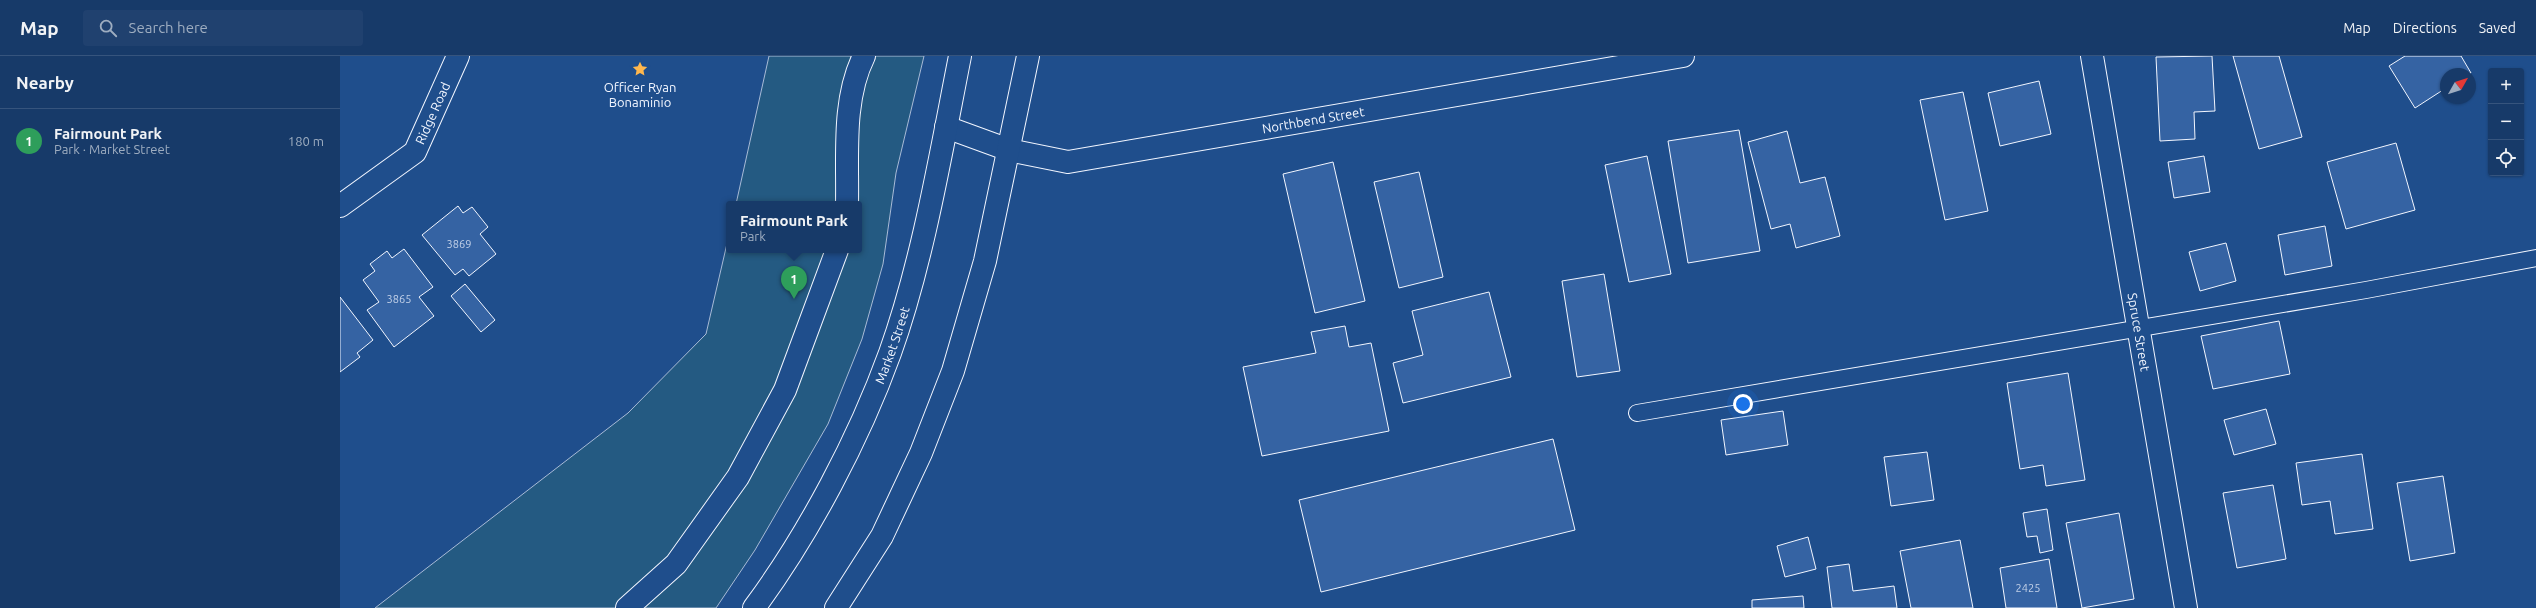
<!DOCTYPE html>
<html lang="en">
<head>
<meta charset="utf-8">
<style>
	body { margin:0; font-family:Ubuntu,sans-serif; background:#20416f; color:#f1f3f6 }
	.controls { position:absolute; right:12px; top:12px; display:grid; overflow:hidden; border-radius:4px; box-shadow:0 1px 3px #0004 }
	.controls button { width:36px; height:36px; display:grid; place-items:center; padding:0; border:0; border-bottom:1px solid #36547d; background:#173a69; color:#f1f3f6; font:20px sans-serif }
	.compass { position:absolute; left:2100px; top:12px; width:36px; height:36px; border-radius:50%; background:#173a69; box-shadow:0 1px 3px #0004; rotate:51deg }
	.you { position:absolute; left:1403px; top:348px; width:14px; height:14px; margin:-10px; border:3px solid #fff; border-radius:50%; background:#1a73e8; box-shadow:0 0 0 6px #1a73e833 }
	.badge { display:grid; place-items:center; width:26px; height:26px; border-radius:50%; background:#ffb74d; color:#fff; font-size:13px; font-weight:700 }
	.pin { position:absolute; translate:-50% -33px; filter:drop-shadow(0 1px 2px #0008) }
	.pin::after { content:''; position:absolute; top:21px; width:14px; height:12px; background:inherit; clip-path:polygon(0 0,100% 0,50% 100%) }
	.popup { position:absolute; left:386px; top:145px; width:136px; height:52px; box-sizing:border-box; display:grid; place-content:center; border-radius:4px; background:#173a69; filter:drop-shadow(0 1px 3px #0005); font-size:13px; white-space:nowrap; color:#9eadc0 }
	.popup b { font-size:15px; color:#f1f3f6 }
	.popup::after { content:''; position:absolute; left:50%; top:100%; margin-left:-8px; border:8px solid transparent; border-top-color:#173a69 }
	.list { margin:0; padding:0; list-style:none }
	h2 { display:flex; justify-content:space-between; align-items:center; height:52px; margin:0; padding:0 16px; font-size:17px }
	h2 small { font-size:13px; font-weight:400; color:#9eadc0 }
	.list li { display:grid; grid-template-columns:26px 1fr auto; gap:12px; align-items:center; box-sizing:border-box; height:64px; padding:0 16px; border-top:1px solid #36547d }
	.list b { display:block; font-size:15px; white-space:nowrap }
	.list p { margin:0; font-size:13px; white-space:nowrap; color:#9eadc0 }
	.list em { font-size:13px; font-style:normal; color:#9eadc0 }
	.icon { flex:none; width:22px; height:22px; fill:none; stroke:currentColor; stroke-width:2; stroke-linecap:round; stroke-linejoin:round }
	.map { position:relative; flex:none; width:2196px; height:552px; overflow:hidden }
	header { display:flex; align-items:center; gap:24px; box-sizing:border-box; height:56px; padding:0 20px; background:#173a69; border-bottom:1px solid #36547d }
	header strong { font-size:19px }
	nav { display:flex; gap:22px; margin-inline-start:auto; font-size:14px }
	.search { width:280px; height:36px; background:#20416f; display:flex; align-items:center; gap:10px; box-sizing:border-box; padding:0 14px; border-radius:4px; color:#9eadc0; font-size:15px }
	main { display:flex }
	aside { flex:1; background:#173a69 }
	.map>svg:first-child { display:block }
</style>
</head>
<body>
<header>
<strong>Map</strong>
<div class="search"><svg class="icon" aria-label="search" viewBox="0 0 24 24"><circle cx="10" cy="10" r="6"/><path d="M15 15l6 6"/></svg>Search here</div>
<nav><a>Map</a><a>Directions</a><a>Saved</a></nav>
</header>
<main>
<aside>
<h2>Nearby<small></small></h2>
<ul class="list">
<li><span class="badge" style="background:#2e9e5b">1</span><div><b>Fairmount Park</b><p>Park · Market Street</p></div><em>180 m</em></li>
</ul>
</aside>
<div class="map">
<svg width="2196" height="552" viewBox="0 0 2196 552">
	<rect width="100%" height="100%" fill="#1f4e8c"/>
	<!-- green -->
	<path fill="#245a82" stroke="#a8bbd7" d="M 429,0 L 584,0 L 556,117 L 543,208 L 522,283 L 488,368 L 415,494 L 376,552 L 35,552 L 288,357 L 366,278 L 389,179 L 389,194 L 519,194 L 519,148 L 396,148 Z"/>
	<!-- building -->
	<path fill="#3563a3" stroke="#f2f6ff" d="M 1872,0 L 1875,55 L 1854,56 L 1855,83 L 1820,85 L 1816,1 Z
		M 1893,0 L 1939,0 L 1962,81 L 1919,93 Z
		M 2065,0 L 2121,0 L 2131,17 L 2106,18 L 2106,32 L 2075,52 L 2049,10 Z
		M 1699,25 L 1711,78 L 1660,90 L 1648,37 Z
		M 1623,36 L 1648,155 L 1605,164 L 1580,44 Z
		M 1399,74 L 1420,195 L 1348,207 L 1328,85 Z
		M 1447,75 L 1460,127 L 1485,121 L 1500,180 L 1456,192 L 1450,168 L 1431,173 L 1408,86 Z
		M 2056,87 L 2075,154 L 2006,173 L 1987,106 Z
		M 1307,100 L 1331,218 L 1289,226 L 1265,109 Z
		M 1864,100 L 1870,136 L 1834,142 L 1828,106 Z
		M 993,106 L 1025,245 L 975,257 L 943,118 Z
		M 1079,116 L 1103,221 L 1059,232 L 1034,126 Z
		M 118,150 L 123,157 L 132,151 L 148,171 L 140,178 L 156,198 L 129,220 L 123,213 L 115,219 L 82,179 Z
		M 1985,170 L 1992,210 L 1945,219 L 1938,179 Z
		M 1886,187 L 1896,225 L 1860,235 L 1849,196 Z
		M 64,193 L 93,231 L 79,241 L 94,260 L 54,291 L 27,254 L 39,246 L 23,224 L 35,215 L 30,208 L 47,195 L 52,202 Z
		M 1264,218 L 1280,315 L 1237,321 L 1222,225 Z
		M 125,228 L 155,264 L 141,276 L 111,240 Z
		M 1149,236 L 1171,321 L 1063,347 L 1053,307 L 1083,299 L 1072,255 Z
		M 0,241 L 33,284 L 17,297 L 20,301 L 0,316 Z
		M 1939,265 L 1950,318 L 1873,333 L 1861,280 Z
		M 1005,270 L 1009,291 L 1031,287 L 1049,375 L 922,400 L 903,311 L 976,297 L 971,276 Z
		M 1728,317 L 1745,424 L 1706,430 L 1703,409 L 1680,413 L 1667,327 Z
		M 1926,353 L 1936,388 L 1894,399 L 1884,364 Z
		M 1443,355 L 1448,389 L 1386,399 L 1381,364 Z
		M 1213,383 L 1235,474 L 981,536 L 959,444 Z
		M 1587,396 L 1594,444 L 1551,450 L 1544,401 Z
		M 2022,398 L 2033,473 L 1995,478 L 1990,445 L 1962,449 L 1956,407 Z
		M 2103,420 L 2115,497 L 2070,505 L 2057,427 Z
		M 1933,429 L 1946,503 L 1897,512 L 1883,437 Z
		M 1707,453 L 1713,494 L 1700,497 L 1697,480 L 1687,481 L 1683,457 Z
		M 1779,457 L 1794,543 L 1742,552 L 1726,467 Z
		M 1468,481 L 1476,513 L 1445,521 L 1437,490 Z
		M 1620,484 L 1633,552 L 1571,552 L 1560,495 Z
		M 1709,503 L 1717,552 L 1666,552 L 1660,512 Z
		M 1509,508 L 1513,535 L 1554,530 L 1557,552 L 1492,552 L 1487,511 Z
		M 1463,540 L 1464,552 L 1412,552 L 1412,544 Z"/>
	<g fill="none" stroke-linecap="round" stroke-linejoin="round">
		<!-- lane casing -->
		<g stroke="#f2f6ff" stroke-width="18">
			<path id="lane" d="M 1297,357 L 2026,234 L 2196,202"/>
		</g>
		<!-- street casing -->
		<g stroke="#f2f6ff" stroke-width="24">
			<g id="street">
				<path id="s1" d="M 1752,0 L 1846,552"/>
				<path id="s2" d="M 606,71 L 669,94 L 728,106 L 1343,0"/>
				<path d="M 507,148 C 508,100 502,44 524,0"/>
				<path id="s3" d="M 0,150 L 75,96 L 118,0"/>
				<path d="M 287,552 L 336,508 L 398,421 L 445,334 L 497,194"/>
			</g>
		</g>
		<!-- primary casing -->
		<g stroke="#f2f6ff" stroke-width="24">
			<g id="primary">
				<path id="s4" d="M 414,552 C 468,479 519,383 550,297 C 583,205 601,96 620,0"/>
				<path d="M 496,552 L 542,480 L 581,397 L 613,315 L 645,205 L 688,0"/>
			</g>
		</g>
		<!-- lane -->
		<use href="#lane" stroke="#1f4e8c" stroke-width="16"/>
		<!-- street -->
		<use href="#street" stroke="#1f4e8c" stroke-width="22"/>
		<!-- primary -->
		<use href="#primary" stroke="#1f4e8c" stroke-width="22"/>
	</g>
	<!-- icons -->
	<defs>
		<g id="sight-bare" transform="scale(1.2)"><path d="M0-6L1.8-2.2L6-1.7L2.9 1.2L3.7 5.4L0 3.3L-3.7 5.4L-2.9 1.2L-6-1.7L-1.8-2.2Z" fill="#ffb74d" stroke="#1f4e8c" stroke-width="2.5" paint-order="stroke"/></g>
	</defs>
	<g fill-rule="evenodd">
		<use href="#sight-bare" x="300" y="13"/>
	</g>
	<g text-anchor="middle" stroke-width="3" stroke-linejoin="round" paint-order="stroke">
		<!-- number labels -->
		<g font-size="11" fill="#c3d1e8">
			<text x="119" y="192">3869</text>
			<text x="59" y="247">3865</text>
			<text x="1688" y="536">2425</text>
		</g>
		<!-- poi labels -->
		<g font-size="13" fill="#f2f6ff" stroke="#1f4e8c">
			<text x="300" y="36">Officer Ryan<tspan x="300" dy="15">Bonaminio</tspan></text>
		</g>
		<!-- street labels -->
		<g font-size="13" fill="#f2f6ff" stroke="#1f4e8c">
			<text dy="5" stroke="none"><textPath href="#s3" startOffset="135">Ridge Road</textPath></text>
			<text dy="5" stroke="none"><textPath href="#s2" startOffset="376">Northbend Street</textPath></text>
			<text dy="5" stroke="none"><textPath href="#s1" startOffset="280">Spruce Street</textPath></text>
			<text dy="5" stroke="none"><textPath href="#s4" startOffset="298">Market Street</textPath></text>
		</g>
	</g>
</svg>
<div class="controls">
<button>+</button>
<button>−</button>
<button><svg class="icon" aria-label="locate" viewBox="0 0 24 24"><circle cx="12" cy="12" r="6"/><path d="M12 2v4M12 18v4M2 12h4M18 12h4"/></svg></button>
</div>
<svg class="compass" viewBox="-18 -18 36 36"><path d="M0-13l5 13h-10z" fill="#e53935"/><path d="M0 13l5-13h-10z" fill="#9eadc0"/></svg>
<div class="you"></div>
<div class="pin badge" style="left:454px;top:243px;background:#2e9e5b">1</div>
<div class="popup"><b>Fairmount Park</b>Park</div>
</div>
</main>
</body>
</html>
